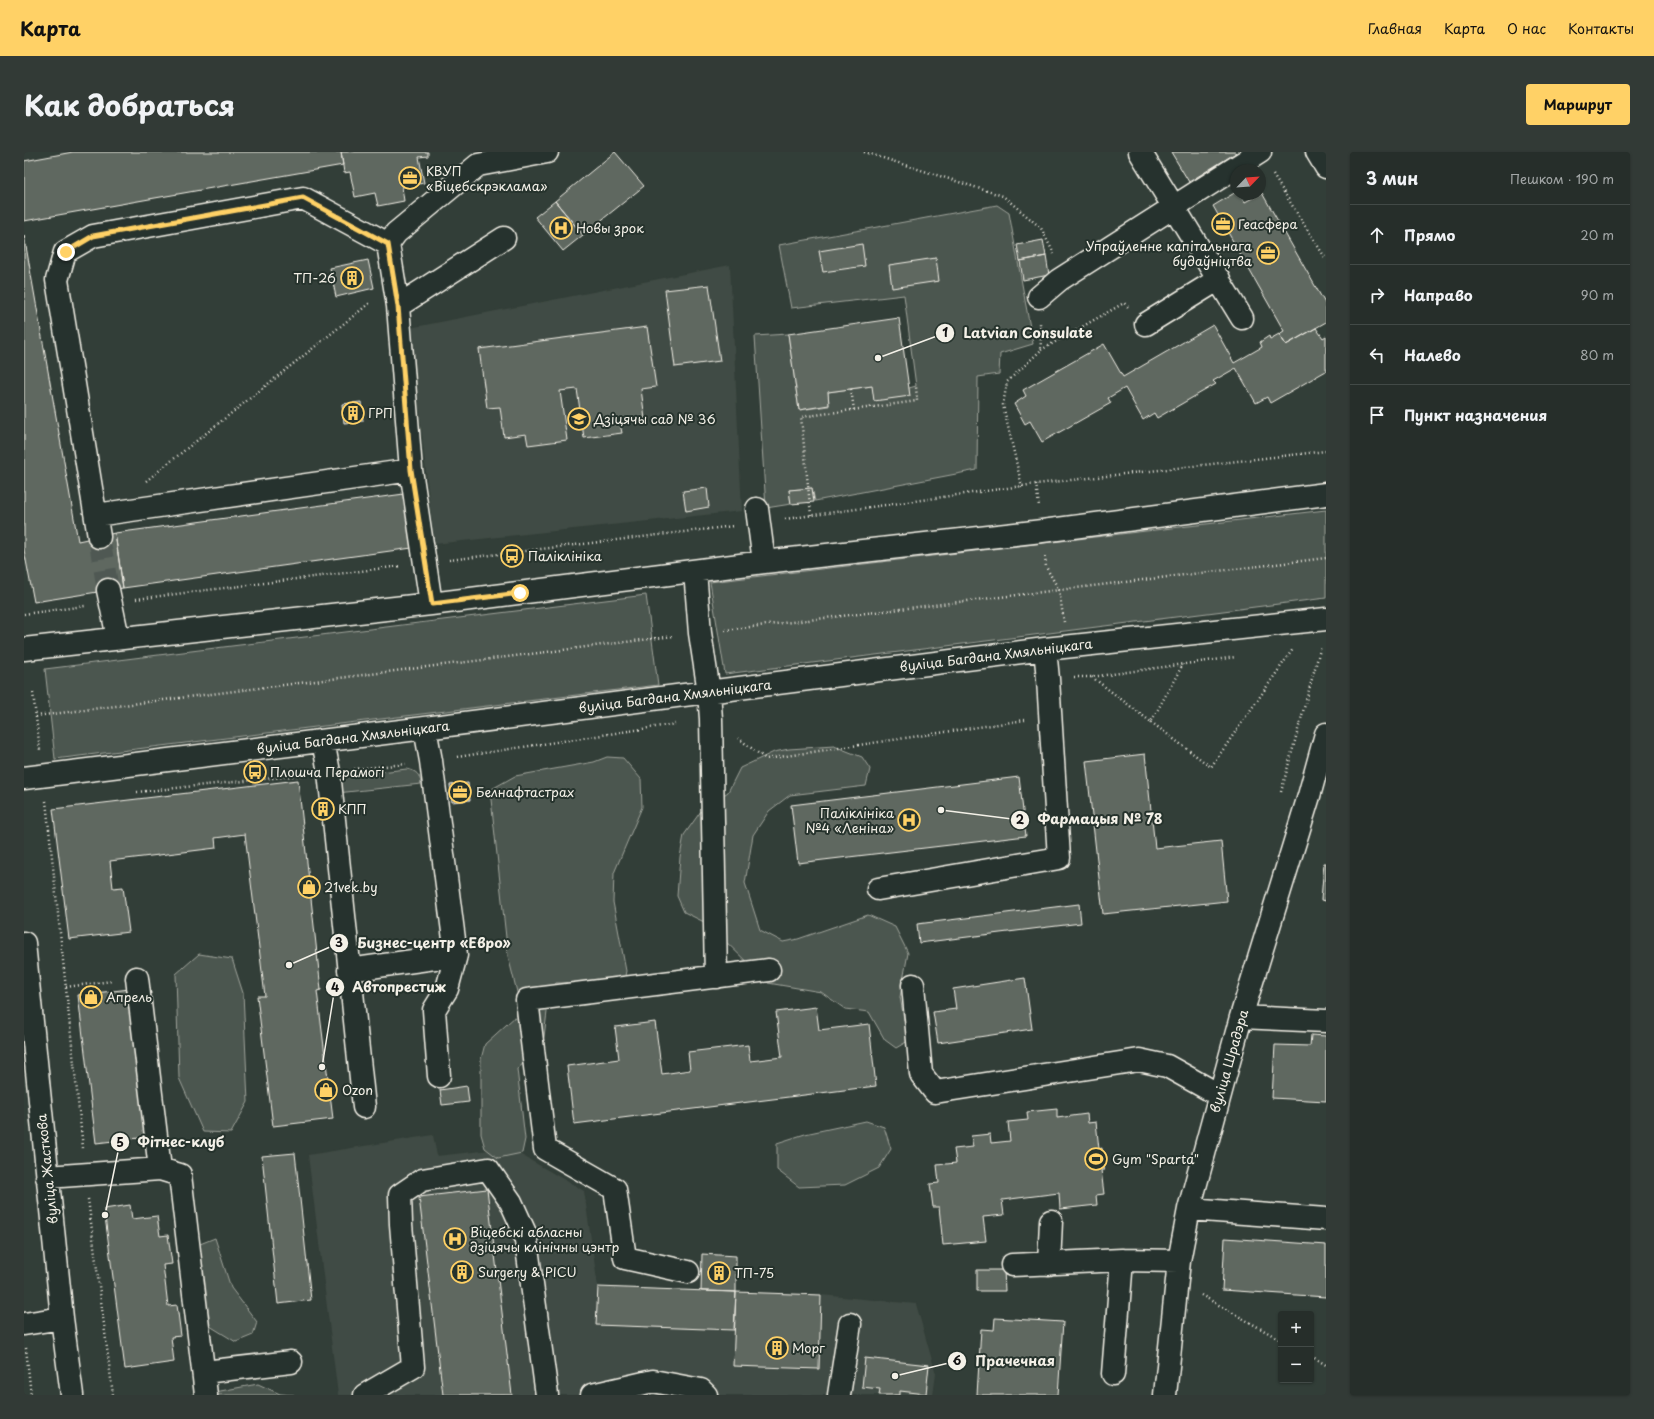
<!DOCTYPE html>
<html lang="ru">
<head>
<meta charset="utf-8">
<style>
	body { margin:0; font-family:"Playpen Sans",sans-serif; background:#323a36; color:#f1f3f6 }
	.controls { position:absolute; right:12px; bottom:12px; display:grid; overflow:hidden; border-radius:4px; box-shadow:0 1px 3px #0004 }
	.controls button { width:36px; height:36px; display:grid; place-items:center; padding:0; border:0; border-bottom:1px solid #424a47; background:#262e2a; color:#f1f3f6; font:20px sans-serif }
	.compass { position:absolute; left:1206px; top:12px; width:36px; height:36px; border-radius:50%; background:#262e2a; box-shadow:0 1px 3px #0004; rotate:65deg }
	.stop { position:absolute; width:12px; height:12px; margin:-9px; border:3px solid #ffd166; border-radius:50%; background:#fff }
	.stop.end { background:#ffd166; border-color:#fff; box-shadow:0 1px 4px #0008 }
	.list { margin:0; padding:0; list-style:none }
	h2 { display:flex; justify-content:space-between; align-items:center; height:52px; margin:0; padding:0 16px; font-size:17px }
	h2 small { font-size:13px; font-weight:400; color:#a4a8a8 }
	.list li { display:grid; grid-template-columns:26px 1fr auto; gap:12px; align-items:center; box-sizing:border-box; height:60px; padding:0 16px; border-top:1px solid #424a47 }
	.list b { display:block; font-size:15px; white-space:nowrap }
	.list em { font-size:13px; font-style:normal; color:#a4a8a8 }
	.icon { flex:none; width:22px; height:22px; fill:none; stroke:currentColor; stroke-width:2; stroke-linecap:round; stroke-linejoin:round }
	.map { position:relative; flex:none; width:1302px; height:1243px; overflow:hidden; border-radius:4px }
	header { display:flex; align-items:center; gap:24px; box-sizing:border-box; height:56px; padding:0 20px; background:#ffd166; color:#111 }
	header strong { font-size:19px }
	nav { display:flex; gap:22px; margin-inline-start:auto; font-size:14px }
	.intro { display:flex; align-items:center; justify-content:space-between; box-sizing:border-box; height:96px; padding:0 24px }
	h1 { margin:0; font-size:28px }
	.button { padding:10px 18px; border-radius:4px; background:#ffd166; color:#111; font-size:14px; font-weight:700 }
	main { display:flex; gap:24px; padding:0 24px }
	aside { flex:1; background:#262e2a; border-radius:4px; box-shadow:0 1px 3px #0004 }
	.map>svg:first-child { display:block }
</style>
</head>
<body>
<header>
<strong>Карта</strong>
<nav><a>Главная</a><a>Карта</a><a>О нас</a><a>Контакты</a></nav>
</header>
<div class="intro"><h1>Как добраться</h1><a class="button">Маршрут</a></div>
<main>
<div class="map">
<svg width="1302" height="1243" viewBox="0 0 1302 1243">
	<rect width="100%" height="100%" fill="#323e38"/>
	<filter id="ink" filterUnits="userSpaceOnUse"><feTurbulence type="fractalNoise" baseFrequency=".025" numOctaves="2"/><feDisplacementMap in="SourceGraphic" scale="8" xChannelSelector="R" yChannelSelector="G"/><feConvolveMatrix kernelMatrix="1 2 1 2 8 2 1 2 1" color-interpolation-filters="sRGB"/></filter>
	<g filter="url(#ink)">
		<!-- built -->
		<path fill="#404b44" d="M 706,113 L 718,359 L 410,392 L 386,176 Z
			M 409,983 L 413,1004 L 485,996 L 560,1039 L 574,1135 L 797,1143 L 892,1152 L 912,1222 L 909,1243 L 314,1243 L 284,1003 Z"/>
		<!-- green -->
		<path fill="#4c564f" stroke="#a0a49c" d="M 973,53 L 985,61 L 1009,192 L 976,202 L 975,222 L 954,225 L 953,318 L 791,349 L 788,336 L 765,338 L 767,352 L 742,356 L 731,184 L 764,182 L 775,258 L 805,254 L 804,240 L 848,234 L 885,244 L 885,236 L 892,234 L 880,143 L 767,156 L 755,93 Z
			M 1302,358 L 1302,446 L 701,522 L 686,430 Z
			M 622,443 L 634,533 L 31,607 L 21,517 Z
			M 810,594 L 838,605 L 846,617 L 842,634 L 766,643 L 745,659 L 729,683 L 721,731 L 736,778 L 759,790 L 774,787 L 844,763 L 871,775 L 884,801 L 876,845 L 884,889 L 872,896 L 861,888 L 845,860 L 821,857 L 797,840 L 744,831 L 684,772 L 660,760 L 653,744 L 656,705 L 660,683 L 677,659 L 704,640 L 716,616 L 750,600 L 765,597 Z
			M 583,605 L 599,606 L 617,627 L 618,655 L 590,721 L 589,750 L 602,819 L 599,833 L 573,845 L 547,831 L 532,831 L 525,843 L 520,885 L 514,899 L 493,917 L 501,987 L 498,1001 L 474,1006 L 461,996 L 457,982 L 457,907 L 461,892 L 493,863 L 495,848 L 484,804 L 466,638 L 491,624 L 570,610 Z
			M 383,617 C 392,619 396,622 397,632 L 313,641 L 314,629 L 321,624 Z
			M 175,802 L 208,807 L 219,841 L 224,950 L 207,981 L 179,980 L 155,926 L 152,822 Z
			M 842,969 L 860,975 L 867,997 L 855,1016 L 821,1033 L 775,1035 L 753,1018 L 753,991 L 781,982 Z
			M 191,1086 L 207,1136 L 233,1170 L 229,1183 L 212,1190 L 181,1171 L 171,1094 Z
			M 234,1232 L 256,1242 L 270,1243 L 191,1243 L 191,1240 Z"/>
		<!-- building -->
		<path fill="#5f6861" stroke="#f4f1e8" d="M 49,0 L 317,0 L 319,13 L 0,69 L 0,9 Z
			M 317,0 L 404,0 L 404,4 L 395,5 L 400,31 L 378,35 L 380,49 L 354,54 L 351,41 L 331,45 L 326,20 L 320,21 Z
			M 591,0 L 620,34 L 559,83 L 531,49 Z
			M 1147,0 L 1211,0 L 1212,1 L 1165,30 Z
			M 1212,40 L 1212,42 L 1216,42 L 1221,50 L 1238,41 L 1302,153 L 1302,170 L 1262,193 L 1255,182 L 1260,179 L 1189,54 Z
			M 531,49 L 559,83 L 539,99 L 511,65 Z
			M 0,83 L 54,389 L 91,381 L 99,436 L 10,450 L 0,398 Z
			M 1019,88 L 1022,104 L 996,109 L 993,93 Z
			M 838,92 L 841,114 L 799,120 L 795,99 Z
			M 1022,104 L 1025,123 L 999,128 L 996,109 Z
			M 912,106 L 915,129 L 868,136 L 865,113 Z
			M 344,108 L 350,136 L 312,145 L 306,116 Z
			M 685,133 L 696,209 L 651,215 L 641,138 Z
			M 875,166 L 886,244 L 850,249 L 848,234 L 804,240 L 805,253 L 775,258 L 764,182 Z
			M 1189,173 L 1210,211 L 1238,195 L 1236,190 L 1245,184 L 1246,187 L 1255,182 L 1262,193 L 1292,176 L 1299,186 L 1302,184 L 1302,219 L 1246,251 L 1243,245 L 1232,251 L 1212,216 L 1189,229 L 1192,232 L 1133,266 L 1130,261 L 1119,268 L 1101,236 L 1084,246 L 1087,251 L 1018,290 L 1006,269 L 1001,272 L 990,252 L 1002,244 L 999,238 L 1080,192 L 1099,225 Z
			M 623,175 L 632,235 L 617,237 L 621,267 L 596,271 L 598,281 L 560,286 L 553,237 L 536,239 L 543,288 L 504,293 L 502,282 L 480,285 L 476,255 L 463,256 L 455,197 Z
			M 337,250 L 339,269 L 320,271 L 318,252 Z
			M 683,336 L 685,355 L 662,359 L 659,339 Z
			M 788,336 L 790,350 L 767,352 L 765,338 Z
			M 380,342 L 388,396 L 99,436 L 91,381 Z
			M 1121,602 L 1131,696 L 1197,689 L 1203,749 L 1079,762 L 1062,609 Z
			M 995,625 L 1002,684 L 774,711 L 767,653 Z
			M 274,628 L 297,838 L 293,839 L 309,967 L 249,974 L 233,844 L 241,844 L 221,682 L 191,686 L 192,696 L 86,709 L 89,736 L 99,735 L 105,780 L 45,787 L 29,657 Z
			M 444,631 L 446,648 L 428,650 L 426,633 Z
			M 304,653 L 305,660 L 295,662 L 294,654 Z
			M 1300,711 L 1302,711 L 1302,749 L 1297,748 Z
			M 1055,752 L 1057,771 L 895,791 L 893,772 Z
			M 1001,826 L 1008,877 L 914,891 L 909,860 L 932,857 L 929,837 Z
			M 106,837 L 124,985 L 72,991 L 54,843 Z
			M 792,855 L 795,878 L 845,872 L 852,934 L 550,972 L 543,914 L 595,907 L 591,875 L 631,870 L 638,922 L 666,918 L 664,900 L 724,893 L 726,909 L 758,905 L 752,860 Z
			M 1287,883 L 1302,884 L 1302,949 L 1248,946 L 1251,893 L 1286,894 Z
			M 443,934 L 445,950 L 418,953 L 416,938 Z
			M 1033,957 L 1033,966 L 1063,962 L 1064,971 L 1072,970 L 1075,997 L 1078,996 L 1078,1016 L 1080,1016 L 1080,1018 L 1077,1018 L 1080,1042 L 1072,1043 L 1073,1053 L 1036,1057 L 1035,1041 L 978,1048 L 980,1063 L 959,1065 L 962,1089 L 919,1093 L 915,1055 L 909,1055 L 906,1032 L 915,1031 L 913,1013 L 932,1011 L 930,997 L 949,995 L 947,984 L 966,982 L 967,991 L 986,989 L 984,970 L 1004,968 L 1003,960 Z
			M 271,1001 L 287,1148 L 254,1152 L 238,1004 Z
			M 463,1037 L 488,1243 L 419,1243 L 395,1045 Z
			M 106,1053 L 108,1067 L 133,1064 L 136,1084 L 144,1083 L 148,1112 L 139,1113 L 144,1154 L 153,1153 L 157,1184 L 147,1185 L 150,1210 L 101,1217 L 80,1057 Z
			M 1201,1086 L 1302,1093 L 1302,1145 L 1198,1138 Z
			M 678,1102 L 712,1104 L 712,1140 L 677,1139 Z
			M 953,1118 L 980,1118 L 981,1139 L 953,1139 Z
			M 574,1135 L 712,1140 L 710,1178 L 572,1173 Z
			M 712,1140 L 797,1143 L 795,1217 L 709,1214 Z
			M 971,1166 L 1039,1170 L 1034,1243 L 953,1243 L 957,1177 L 970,1178 Z
			M 841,1206 L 905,1213 L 902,1242 L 876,1239 L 876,1243 L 855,1243 L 856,1237 L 838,1235 Z"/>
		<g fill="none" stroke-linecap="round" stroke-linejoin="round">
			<!-- minor-tunnel -->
			<path stroke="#4f5952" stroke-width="22" stroke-dasharray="22 11" stroke-linecap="butt" d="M 75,385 L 84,438"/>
			<!-- minor casing -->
			<g stroke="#f4f1e8" stroke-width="25">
				<path id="minor" d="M 1116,0 L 1218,166
					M 1293,0 L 1302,15
					M 1015,145 L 1035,128 L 1236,0
					M 374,154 L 480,86
					M 1122,172 L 1195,127
					M 733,357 L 740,410
					M 72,363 L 387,318
					M 75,385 L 33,128 L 41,100 L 69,84 L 279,46 L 364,92
					M 671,419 L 676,481 L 685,540 L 687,567 L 692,825
					M 84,438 L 94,486
					M 407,452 L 387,318 L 374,154 L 364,92 L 372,81 L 454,13 L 523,0
					M 0,497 L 407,452 L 740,410 L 1018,379 L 1302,342
					M 401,576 L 407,609 L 432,803 L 423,837 L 410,858 L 415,924
					M 299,589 L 305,620 L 340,955
					M 0,626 L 401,576 L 1021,497 L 1302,467
					M 854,737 L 1035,706 L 1024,527 L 1021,497
					M 0,791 L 38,1166 L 48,1243
					M 325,818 L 432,803
					M 113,826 L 136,1017
					M 889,833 L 897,922 L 911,940 L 1115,908 L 1143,914 L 1195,943
					M 1217,865 L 1302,869
					M 23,1025 L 136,1017 L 156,1023 L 182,1243
					M 1165,1057 L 1302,1067
					M 1025,1112 L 1027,1069
					M 988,1113 L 1098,1108 L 1155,1109
					M 664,1120 L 601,1106 L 591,1037 L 521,997 L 503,848 L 745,818
					M 0,1172 L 38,1166
					M 180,1220 L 267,1210
					M 1089,1222 L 1098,1108
					M 341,1243 L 389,1215 L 377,1072 L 376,1043 L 398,1028 L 464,1017 L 487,1050 L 501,1081 L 523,1243
					M 568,1243 L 629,1229 L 677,1238 L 682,1243
					M 815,1243 L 826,1172
					M 1141,1243 L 1155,1109 L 1165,1057 L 1217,865 L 1285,644 L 1302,582"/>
			</g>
			<!-- path -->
			<path stroke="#f4f1e8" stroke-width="2.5" stroke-dasharray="1 3" stroke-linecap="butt" d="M 840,0 L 979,44 L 1017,76 L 1030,102
				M 1249,23 L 1302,107
				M 1017,198 L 1100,151 L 1104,155
				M 827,237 L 830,258
				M 122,329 L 347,150
				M 1012,332 L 1015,354
				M 998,335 L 979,253 L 983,230 L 1017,198 L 1016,170
				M 787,363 L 777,265 L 893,249 L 892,234
				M 761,367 L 1012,332 L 1302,299
				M 1021,405 L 1022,415 L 1035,438 L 1040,470
				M 425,408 L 710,374
				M 112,447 L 377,414
				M 0,462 L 61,454
				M 701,478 L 1302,406
				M 1050,525 L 1067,525 L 1212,505
				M 1068,525 L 1127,570 L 1159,512
				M 9,541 L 16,598
				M 12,564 L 650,484
				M 1127,570 L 1187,615 L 1269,497
				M 714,586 L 742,607 L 1001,568
				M 433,605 L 651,572
				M 330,617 L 382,612
				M 113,640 L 279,623
				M 1257,640 L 1297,494
				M 22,649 L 59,996
				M 42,835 L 88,829
				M 64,1047 L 89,1243
				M 1177,1143 L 1257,1188
				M 2,1196 L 7,1243
				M 1287,1204 L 1302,1213"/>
			<!-- minor -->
			<use href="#minor" stroke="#26332d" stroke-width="22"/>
		</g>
	</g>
	<g fill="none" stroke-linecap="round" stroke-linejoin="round" filter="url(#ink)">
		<!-- route -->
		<path stroke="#ffd166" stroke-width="5" d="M 42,100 L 69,84 L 279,46 L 364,92 L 374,154 L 387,318 L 408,452 L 496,441"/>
	</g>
	<!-- icons -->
	<defs>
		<g id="office-ring" transform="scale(1.15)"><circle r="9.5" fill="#26332d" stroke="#ffd166" stroke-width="1.5"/><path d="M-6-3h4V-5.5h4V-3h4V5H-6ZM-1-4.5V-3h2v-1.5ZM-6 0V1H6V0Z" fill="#ffd166"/></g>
		<g id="hospital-ring" transform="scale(1.15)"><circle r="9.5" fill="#26332d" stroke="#ffd166" stroke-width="1.5"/><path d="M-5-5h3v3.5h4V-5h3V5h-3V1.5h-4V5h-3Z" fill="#ffd166"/></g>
		<g id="building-ring" transform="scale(1.15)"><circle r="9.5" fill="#26332d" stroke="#ffd166" stroke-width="1.5"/><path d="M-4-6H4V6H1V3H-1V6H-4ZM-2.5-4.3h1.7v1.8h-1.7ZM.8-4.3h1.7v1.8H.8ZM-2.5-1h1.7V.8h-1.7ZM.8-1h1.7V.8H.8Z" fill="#ffd166"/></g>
		<g id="school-ring" transform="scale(1.15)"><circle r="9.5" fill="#26332d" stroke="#ffd166" stroke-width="1.5"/><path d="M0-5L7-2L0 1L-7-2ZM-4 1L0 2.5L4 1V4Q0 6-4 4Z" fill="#ffd166"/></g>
		<g id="bus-ring" transform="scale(1.15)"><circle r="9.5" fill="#26332d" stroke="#ffd166" stroke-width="1.5"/><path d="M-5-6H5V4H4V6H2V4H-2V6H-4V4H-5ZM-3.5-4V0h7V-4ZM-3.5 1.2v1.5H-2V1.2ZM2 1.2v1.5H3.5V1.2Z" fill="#ffd166"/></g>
		<g id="shop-ring" transform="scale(1.15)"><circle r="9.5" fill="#26332d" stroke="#ffd166" stroke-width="1.5"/><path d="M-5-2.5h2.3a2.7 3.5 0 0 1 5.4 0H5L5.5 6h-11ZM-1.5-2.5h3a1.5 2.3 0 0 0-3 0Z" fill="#ffd166"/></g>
		<g id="stadium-ring" transform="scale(1.15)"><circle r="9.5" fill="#26332d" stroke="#ffd166" stroke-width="1.5"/><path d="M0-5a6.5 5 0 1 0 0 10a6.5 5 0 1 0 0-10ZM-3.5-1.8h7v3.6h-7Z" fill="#ffd166"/></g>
	</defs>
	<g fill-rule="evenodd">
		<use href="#office-ring" x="386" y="26"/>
		<use href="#office-ring" x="1199" y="72"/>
		<use href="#hospital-ring" x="537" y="76"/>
		<use href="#office-ring" x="1244" y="101"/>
		<use href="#building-ring" x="328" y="126"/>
		<use href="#building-ring" x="329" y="261"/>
		<use href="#school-ring" x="555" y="267"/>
		<use href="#bus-ring" x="488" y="404"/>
		<use href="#bus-ring" x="231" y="620"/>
		<use href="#office-ring" x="436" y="640"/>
		<use href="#building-ring" x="299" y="657"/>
		<use href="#hospital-ring" x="885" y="668"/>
		<use href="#shop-ring" x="285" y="735"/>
		<use href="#shop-ring" x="67" y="845"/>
		<use href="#shop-ring" x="302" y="938"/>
		<use href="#stadium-ring" x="1072" y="1007"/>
		<use href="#hospital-ring" x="431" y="1087"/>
		<use href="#building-ring" x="438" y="1120"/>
		<use href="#building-ring" x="695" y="1121"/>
		<use href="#building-ring" x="753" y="1196"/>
	</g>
	<g text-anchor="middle" stroke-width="4" stroke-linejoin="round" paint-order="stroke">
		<!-- poi labels -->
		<g font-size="13" fill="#f4f1e8" stroke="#26332d" text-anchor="start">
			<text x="402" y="24">КВУП<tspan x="402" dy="15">«Віцебскрэклама»</tspan></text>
			<text x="1214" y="77">Геасфера</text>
			<text x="552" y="81">Новы зрок</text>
			<text x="1228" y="99" text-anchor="end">Упраўленне капітальнага<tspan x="1228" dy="15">будаўніцтва</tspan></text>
			<text x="312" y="131" text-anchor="end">ТП-26</text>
			<text x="344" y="266">ГРП</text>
			<text x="570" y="272">Дзіцячы сад № 36</text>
			<text x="504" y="409">Паліклініка</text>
			<text x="246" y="625">Плошча Перамогі</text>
			<text x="452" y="645">Белнафтастрах</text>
			<text x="314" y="662">КПП</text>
			<text x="870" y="666" text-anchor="end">Паліклініка<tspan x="870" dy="15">№4 «Леніна»</tspan></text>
			<text x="300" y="740">21vek.by</text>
			<text x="82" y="850">Апрель</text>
			<text x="318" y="943">Ozon</text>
			<text x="1088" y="1012">Gym "Sparta"</text>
			<text x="446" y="1085">Віцебскі абласны<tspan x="446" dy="15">дзіцячы клінічны цэнтр</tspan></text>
			<text x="454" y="1125">Surgery &amp; PICU</text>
			<text x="710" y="1126">ТП-75</text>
			<text x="768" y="1201">Морг</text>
		</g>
		<!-- street labels -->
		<g font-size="13" fill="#f4f1e8" stroke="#26332d">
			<text transform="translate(972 503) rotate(-7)" y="5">вуліца Багдана Хмяльніцкага</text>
			<text transform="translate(651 544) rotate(-7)" y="5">вуліца Багдана Хмяльніцкага</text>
			<text transform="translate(329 585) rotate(-7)" y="5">вуліца Багдана Хмяльніцкага</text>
			<text transform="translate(1205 909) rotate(-74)" y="5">вуліца Шрадэра</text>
			<text transform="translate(23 1017) rotate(-96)" y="5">вуліца Жасткова</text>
		</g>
	</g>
	<!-- callouts -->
	<path fill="none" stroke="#f4f1e8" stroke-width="1.5" d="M854 206L921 181M917 658L996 668M265 813L315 791M298 915L311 835M81 1063L96 990M871 1224L933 1209"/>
	<g fill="#f4f1e8" stroke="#26332d" stroke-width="1.5">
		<circle cx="854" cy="206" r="4"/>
		<circle cx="917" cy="658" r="4"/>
		<circle cx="265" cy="813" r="4"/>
		<circle cx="298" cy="915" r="4"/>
		<circle cx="81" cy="1063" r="4"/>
		<circle cx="871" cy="1224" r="4"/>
		<circle cx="921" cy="181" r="10"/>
		<circle cx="996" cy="668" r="10"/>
		<circle cx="315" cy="791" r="10"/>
		<circle cx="311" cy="835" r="10"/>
		<circle cx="96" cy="990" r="10"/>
		<circle cx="933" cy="1209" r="10"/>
	</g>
	<g font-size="12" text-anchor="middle" font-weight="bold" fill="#111">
		<text x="921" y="185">1</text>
		<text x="996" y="672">2</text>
		<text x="315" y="795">3</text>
		<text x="311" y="840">4</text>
		<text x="96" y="995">5</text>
		<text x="933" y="1213">6</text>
	</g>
	<g font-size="14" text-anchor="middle" font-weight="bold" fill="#f4f1e8" stroke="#26332d" stroke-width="4" stroke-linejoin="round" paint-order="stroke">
		<text x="1004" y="186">Latvian Consulate</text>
		<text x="1076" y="672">Фармацыя № 78</text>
		<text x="410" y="796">Бизнес-центр «Евро»</text>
		<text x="375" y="840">Автопрестиж</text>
		<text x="157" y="995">Фітнес-клуб</text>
		<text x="991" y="1214">Прачечная</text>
	</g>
</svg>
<div class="controls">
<button>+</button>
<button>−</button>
</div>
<svg class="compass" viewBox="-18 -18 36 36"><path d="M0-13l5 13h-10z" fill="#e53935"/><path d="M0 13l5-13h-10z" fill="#a4a8a8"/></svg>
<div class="stop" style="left:496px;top:441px"></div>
<div class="stop end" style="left:42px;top:100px"></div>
</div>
<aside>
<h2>3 мин<small>Пешком · 190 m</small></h2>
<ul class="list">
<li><svg class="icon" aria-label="ahead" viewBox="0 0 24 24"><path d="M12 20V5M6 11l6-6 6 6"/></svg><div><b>Прямо</b></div><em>20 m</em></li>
<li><svg class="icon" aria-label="right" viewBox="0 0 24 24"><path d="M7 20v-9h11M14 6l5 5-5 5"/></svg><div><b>Направо</b></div><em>90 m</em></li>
<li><svg class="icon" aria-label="left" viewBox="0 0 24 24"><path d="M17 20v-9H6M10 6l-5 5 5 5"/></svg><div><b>Налево</b></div><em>80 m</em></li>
<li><svg class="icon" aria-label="arrive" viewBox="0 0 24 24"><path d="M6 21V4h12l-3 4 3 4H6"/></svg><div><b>Пункт назначения</b></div></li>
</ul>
</aside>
</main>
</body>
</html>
